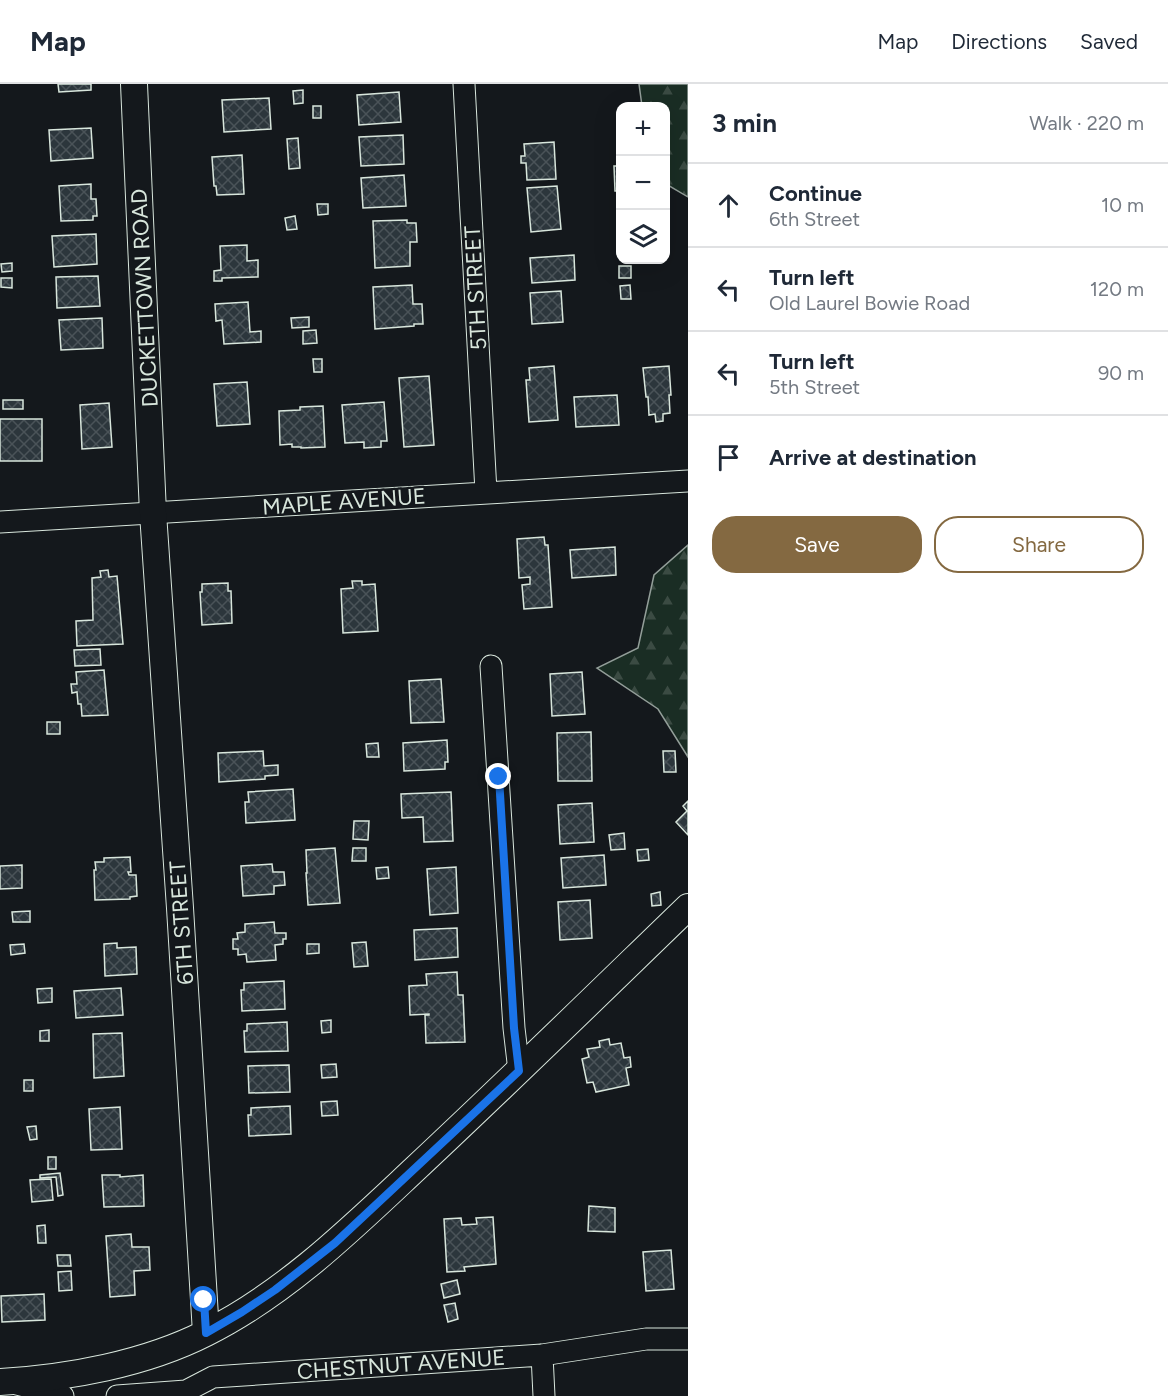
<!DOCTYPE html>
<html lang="en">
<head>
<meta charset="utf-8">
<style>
	body { margin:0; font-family:Figtree,sans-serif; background:#f6f6f7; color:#1f2937 }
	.controls { position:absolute; right:18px; top:18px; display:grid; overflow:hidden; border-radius:12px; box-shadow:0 6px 24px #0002 }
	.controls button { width:54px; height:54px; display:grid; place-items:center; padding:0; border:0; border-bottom:2px solid #e0e1e3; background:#fff; color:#1f2937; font:30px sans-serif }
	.stop { position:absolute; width:18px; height:18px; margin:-14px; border:4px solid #1a73e8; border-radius:50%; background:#fff }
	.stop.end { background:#1a73e8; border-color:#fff; box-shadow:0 2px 6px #0008 }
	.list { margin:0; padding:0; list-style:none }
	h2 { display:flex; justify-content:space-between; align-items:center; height:78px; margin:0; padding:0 24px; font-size:26px }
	h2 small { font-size:20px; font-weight:400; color:#747a83 }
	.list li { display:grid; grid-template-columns:39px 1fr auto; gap:18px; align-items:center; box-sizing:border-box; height:84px; padding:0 24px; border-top:2px solid #e0e1e3 }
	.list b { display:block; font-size:22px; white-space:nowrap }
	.list p { margin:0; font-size:20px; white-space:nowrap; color:#747a83 }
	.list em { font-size:20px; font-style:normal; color:#747a83 }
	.actions { display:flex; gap:12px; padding:18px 24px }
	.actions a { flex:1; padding:14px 0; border:2px solid #846941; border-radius:24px; text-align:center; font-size:21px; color:#846941 }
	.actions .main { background:#846941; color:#fff }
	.icon { flex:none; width:33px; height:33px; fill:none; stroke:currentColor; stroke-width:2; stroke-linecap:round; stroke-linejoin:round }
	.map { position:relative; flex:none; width:688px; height:1312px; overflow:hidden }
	header { display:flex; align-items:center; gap:36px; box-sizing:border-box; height:84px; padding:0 30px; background:#fff; border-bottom:2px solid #e0e1e3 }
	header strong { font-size:28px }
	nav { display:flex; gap:33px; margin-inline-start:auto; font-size:21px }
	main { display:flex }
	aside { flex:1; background:#fff }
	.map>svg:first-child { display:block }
</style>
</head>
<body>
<header>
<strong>Map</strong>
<nav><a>Map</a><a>Directions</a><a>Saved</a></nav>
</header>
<main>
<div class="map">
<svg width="688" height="1312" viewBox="0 0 688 1312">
	<defs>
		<pattern id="forest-firs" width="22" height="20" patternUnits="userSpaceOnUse" patternTransform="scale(1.5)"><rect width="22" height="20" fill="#1a2d24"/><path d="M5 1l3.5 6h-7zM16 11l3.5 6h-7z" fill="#3b4b43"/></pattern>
		<pattern id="building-cross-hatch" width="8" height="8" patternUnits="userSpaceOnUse" patternTransform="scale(1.5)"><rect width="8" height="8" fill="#2c363c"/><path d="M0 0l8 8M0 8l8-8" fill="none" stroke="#4a5358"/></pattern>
	</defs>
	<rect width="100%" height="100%" fill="#14181c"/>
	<!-- forest -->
	<path fill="url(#forest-firs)" stroke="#939e99" stroke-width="1.5" d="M 639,0 L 688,0 L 688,113 L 666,100 L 666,22 L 642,22 Z
		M 688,461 L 688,673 L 658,625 L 597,584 L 638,564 L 654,491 Z"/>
	<!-- building -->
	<path fill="url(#building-cross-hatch)" stroke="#d8e6dc" stroke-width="1.5" d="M 58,0 L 91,0 L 91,6 L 59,8 Z
		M 303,6 L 303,19 L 294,20 L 293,7 Z
		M 399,8 L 401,38 L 359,41 L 357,11 Z
		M 269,14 L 271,45 L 224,48 L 222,16 Z
		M 313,22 L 321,22 L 321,34 L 313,34 Z
		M 91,44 L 93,74 L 51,77 L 49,46 Z
		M 403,51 L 404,80 L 361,82 L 359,53 Z
		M 298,54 L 300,84 L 289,85 L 287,55 Z
		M 554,58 L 556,95 L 527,96 L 526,79 L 521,79 L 521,72 L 525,72 L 524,60 Z
		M 242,71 L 244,110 L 217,111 L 216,102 L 214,102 L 212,73 Z
		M 614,82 L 620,82 L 620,107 L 615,107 Z
		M 404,91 L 406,122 L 363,124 L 361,94 Z
		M 91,100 L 91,115 L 96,115 L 97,132 L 93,132 L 93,136 L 61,137 L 59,102 Z
		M 557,102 L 561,145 L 531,148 L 527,104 Z
		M 317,120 L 328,120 L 328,130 L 318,131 Z
		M 295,132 L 297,145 L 287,146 L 285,134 Z
		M 407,136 L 407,139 L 416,139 L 417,158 L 410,158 L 410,182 L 375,184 L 373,137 Z
		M 96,150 L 97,180 L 54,183 L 52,152 Z
		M 247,161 L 247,177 L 258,176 L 258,193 L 222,194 L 222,197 L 214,197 L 214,187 L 221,186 L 220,162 Z
		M 574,171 L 575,196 L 532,199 L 530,174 Z
		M 12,179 L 12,187 L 2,188 L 1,180 Z
		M 619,182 L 631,182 L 631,194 L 619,194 Z
		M 98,192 L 100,222 L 57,224 L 56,193 Z
		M 1,194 L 12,194 L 12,204 L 1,203 Z
		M 412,201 L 413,220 L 422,220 L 423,240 L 414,240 L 414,242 L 375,245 L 373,203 Z
		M 630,201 L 631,215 L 621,215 L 620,202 Z
		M 561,207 L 563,238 L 532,240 L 530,209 Z
		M 248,218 L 250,248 L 261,247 L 261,258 L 224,260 L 222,236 L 216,237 L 215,220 Z
		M 309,233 L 309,243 L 292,244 L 291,234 Z
		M 102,234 L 103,264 L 61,266 L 59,236 Z
		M 316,246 L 317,259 L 303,260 L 303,247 Z
		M 313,275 L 322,275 L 322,288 L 314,288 Z
		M 554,282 L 558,336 L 529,338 L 526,296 L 530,296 L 529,284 Z
		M 669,282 L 671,311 L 669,311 L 670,329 L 663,330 L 663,337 L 656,338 L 655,330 L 649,331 L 648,313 L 646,313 L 643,284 Z
		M 429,292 L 434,361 L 404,363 L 399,294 Z
		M 247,298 L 250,340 L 217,342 L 214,300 Z
		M 617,311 L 619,341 L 576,343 L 574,313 Z
		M 3,316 L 23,316 L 23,325 L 3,325 Z
		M 384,318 L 387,357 L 381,357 L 381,363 L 364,364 L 364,358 L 345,359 L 342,321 Z
		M 109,319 L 112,363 L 82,365 L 80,321 Z
		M 323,322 L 325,363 L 301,364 L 301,363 L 292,363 L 292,360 L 280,361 L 279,327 L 300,326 L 300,323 Z
		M 0,335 L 42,335 L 42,377 L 0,377 Z
		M 544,453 L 545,461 L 548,461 L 552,523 L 524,525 L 522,501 L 530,500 L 530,493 L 519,494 L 517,455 Z
		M 615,463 L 616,491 L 572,494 L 570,466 Z
		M 108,486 L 109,493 L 117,492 L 123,560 L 77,562 L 76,537 L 93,536 L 92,494 L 101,493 L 100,487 Z
		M 352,497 L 362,497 L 362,501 L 375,500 L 378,547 L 343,549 L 341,505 L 353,504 Z
		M 228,499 L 228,507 L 231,507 L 232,539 L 202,541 L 200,508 L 202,508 L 202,500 Z
		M 100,565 L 101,581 L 75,582 L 74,566 Z
		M 104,586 L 108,631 L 82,632 L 81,620 L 78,620 L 77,608 L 72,609 L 71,600 L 77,600 L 76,588 Z
		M 582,588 L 585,630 L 552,632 L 550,590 Z
		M 441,595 L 444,638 L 411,639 L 409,597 Z
		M 47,638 L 60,638 L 60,650 L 47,650 Z
		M 591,648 L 592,697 L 558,697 L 557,649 Z
		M 447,656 L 448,678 L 445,678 L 445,685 L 404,687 L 403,659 Z
		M 378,659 L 379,673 L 367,673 L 366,660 Z
		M 263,667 L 264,682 L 278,681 L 278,691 L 265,692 L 265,695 L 219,698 L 218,669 Z
		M 663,667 L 675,667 L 676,688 L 664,688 Z
		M 293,705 L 295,736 L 246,739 L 245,718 L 249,718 L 248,708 Z
		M 451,708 L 453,757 L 424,758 L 423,733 L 402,734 L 401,710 Z
		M 688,717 L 688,751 L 676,738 L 687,727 L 683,722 Z
		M 592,719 L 594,758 L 560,760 L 558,721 Z
		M 354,737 L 369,737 L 368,756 L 353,755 Z
		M 624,749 L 625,765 L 611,766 L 609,751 Z
		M 335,764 L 340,819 L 308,821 L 306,789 L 307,789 L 306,766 Z
		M 353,764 L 366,764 L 366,777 L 352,777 Z
		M 648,765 L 649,776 L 638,777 L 637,766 Z
		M 604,771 L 606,801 L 563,804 L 561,774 Z
		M 130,773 L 131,788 L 128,788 L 129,791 L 136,791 L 137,812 L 130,813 L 130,815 L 95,816 L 94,786 L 96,786 L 95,778 L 104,778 L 104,774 Z
		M 272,780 L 273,788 L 284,788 L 285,801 L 274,802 L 274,810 L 243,812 L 241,782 Z
		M 22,781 L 22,804 L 0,805 L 0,782 Z
		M 388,783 L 389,794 L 377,795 L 376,784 Z
		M 456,783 L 458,829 L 430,831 L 427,785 Z
		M 660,808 L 661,821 L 652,822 L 651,810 Z
		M 590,816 L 592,854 L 560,856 L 558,818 Z
		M 30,827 L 30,838 L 13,838 L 12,828 Z
		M 274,838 L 275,849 L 286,849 L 286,855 L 283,855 L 283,860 L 275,861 L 276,876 L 247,878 L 246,870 L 238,871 L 238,865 L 233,865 L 233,855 L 238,855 L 237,849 L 245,848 L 245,840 Z
		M 457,844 L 458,873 L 415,876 L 414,846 Z
		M 366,858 L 368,882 L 354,883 L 352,859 Z
		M 117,859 L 117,864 L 136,863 L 137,890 L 105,892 L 104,860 Z
		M 24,860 L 25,869 L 11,871 L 10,861 Z
		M 307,860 L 319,860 L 319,869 L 307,870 Z
		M 457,888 L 458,911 L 463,911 L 465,958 L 426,959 L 425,931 L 429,931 L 429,930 L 410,931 L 409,902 L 427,901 L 426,890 Z
		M 284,897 L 285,925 L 242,927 L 241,906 L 244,906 L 244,899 Z
		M 52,904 L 52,918 L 38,919 L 37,905 Z
		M 121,904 L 123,931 L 76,934 L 74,907 Z
		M 331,936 L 331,948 L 322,949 L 321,937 Z
		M 287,938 L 288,967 L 245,968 L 244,947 L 247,947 L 247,940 Z
		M 49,946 L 49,957 L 40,957 L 40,947 Z
		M 122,949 L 124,992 L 94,994 L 93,950 Z
		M 609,955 L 610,961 L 621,959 L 624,974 L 630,973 L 631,983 L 626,984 L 629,1001 L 596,1008 L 593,998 L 587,999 L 582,975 L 589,973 L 587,965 L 600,963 L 599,957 Z
		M 336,980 L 337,993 L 322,994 L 321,981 Z
		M 289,981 L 290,1008 L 249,1009 L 248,982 Z
		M 24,996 L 33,996 L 33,1007 L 24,1007 Z
		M 337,1017 L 338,1031 L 322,1032 L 321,1018 Z
		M 290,1022 L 291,1050 L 249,1052 L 248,1031 L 251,1031 L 251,1024 Z
		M 120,1023 L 122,1065 L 91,1066 L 89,1025 Z
		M 36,1042 L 37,1055 L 30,1056 L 27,1043 Z
		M 48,1073 L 56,1073 L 56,1085 L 48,1085 Z
		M 60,1089 L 63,1111 L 58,1112 L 56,1093 L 40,1094 L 40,1091 Z
		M 102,1091 L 120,1091 L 120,1093 L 143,1091 L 144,1122 L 104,1123 Z
		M 51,1095 L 53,1116 L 32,1118 L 30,1096 Z
		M 589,1122 L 615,1124 L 615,1148 L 588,1147 Z
		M 493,1133 L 496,1180 L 464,1183 L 465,1187 L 447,1188 L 444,1135 L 461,1134 L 462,1141 L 477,1140 L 476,1134 Z
		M 45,1141 L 46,1159 L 38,1159 L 37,1142 Z
		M 131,1150 L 132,1163 L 149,1163 L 150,1186 L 134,1187 L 135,1211 L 110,1213 L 106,1152 Z
		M 671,1166 L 674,1205 L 646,1207 L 643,1168 Z
		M 57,1171 L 70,1171 L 71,1182 L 58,1182 Z
		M 71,1187 L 72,1206 L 59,1207 L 58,1188 Z
		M 457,1196 L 460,1210 L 444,1214 L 441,1200 Z
		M 44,1210 L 45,1236 L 2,1238 L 1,1212 Z
		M 455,1219 L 458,1235 L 448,1238 L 444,1221 Z"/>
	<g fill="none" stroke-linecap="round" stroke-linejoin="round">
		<!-- minor casing -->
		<g stroke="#d8e6dc" stroke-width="23">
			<path id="minor" d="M 464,0 L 486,408
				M 0,438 L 688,397
				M 491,582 L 514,944 L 519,987
				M 542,1271 L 544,1312
				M 17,1300 L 63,1312
				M 117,1312 L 186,1307 L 213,1293 L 542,1271 L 646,1255 L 688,1255"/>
		</g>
		<!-- tertiary casing -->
		<g stroke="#d8e6dc" stroke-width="28">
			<path id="tertiary" d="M 134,0 L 153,429 L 180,824 L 206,1249
				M 0,1298 C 68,1294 145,1280 206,1249 C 286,1209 352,1144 416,1084 C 508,998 598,910 688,823"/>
		</g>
		<!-- minor -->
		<use href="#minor" stroke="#14181c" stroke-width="21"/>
		<!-- tertiary -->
		<use href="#tertiary" stroke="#14181c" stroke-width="26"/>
	</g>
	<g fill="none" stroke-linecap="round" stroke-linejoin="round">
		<!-- route -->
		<path stroke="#1a73e8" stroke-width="8" d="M 204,1216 L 206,1249 L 242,1228 L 275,1206 L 335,1159 L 519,987 L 514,944 L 499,693"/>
	</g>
	<g text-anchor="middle" stroke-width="4.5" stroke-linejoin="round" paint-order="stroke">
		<!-- street labels -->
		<g font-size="22" fill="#d8e6dc" stroke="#14181c">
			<text transform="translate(475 204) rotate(-93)" y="8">5TH STREET</text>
			<text transform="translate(144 214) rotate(-93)" y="8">DUCKETTOWN ROAD</text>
			<text transform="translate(344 417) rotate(-4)" y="8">MAPLE AVENUE</text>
			<text transform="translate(181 839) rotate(-94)" y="8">6TH STREET</text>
			<text transform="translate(401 1280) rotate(-4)" y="8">CHESTNUT AVENUE</text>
		</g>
	</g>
</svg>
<div class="controls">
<button>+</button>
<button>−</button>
<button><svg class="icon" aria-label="layers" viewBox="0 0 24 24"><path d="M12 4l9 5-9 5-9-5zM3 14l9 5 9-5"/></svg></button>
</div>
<div class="stop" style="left:204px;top:1216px"></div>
<div class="stop end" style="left:499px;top:693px"></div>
</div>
<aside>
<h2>3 min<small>Walk · 220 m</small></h2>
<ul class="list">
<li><svg class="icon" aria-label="ahead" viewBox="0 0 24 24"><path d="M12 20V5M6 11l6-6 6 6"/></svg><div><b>Continue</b><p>6th Street</p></div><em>10 m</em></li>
<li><svg class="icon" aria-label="left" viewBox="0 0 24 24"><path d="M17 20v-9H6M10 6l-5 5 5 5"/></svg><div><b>Turn left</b><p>Old Laurel Bowie Road</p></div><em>120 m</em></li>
<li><svg class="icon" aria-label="left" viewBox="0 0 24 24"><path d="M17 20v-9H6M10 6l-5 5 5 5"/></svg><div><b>Turn left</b><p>5th Street</p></div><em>90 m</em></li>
<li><svg class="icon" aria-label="arrive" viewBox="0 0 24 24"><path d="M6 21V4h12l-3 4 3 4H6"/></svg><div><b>Arrive at destination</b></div></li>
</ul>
<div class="actions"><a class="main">Save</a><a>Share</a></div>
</aside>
</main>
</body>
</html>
